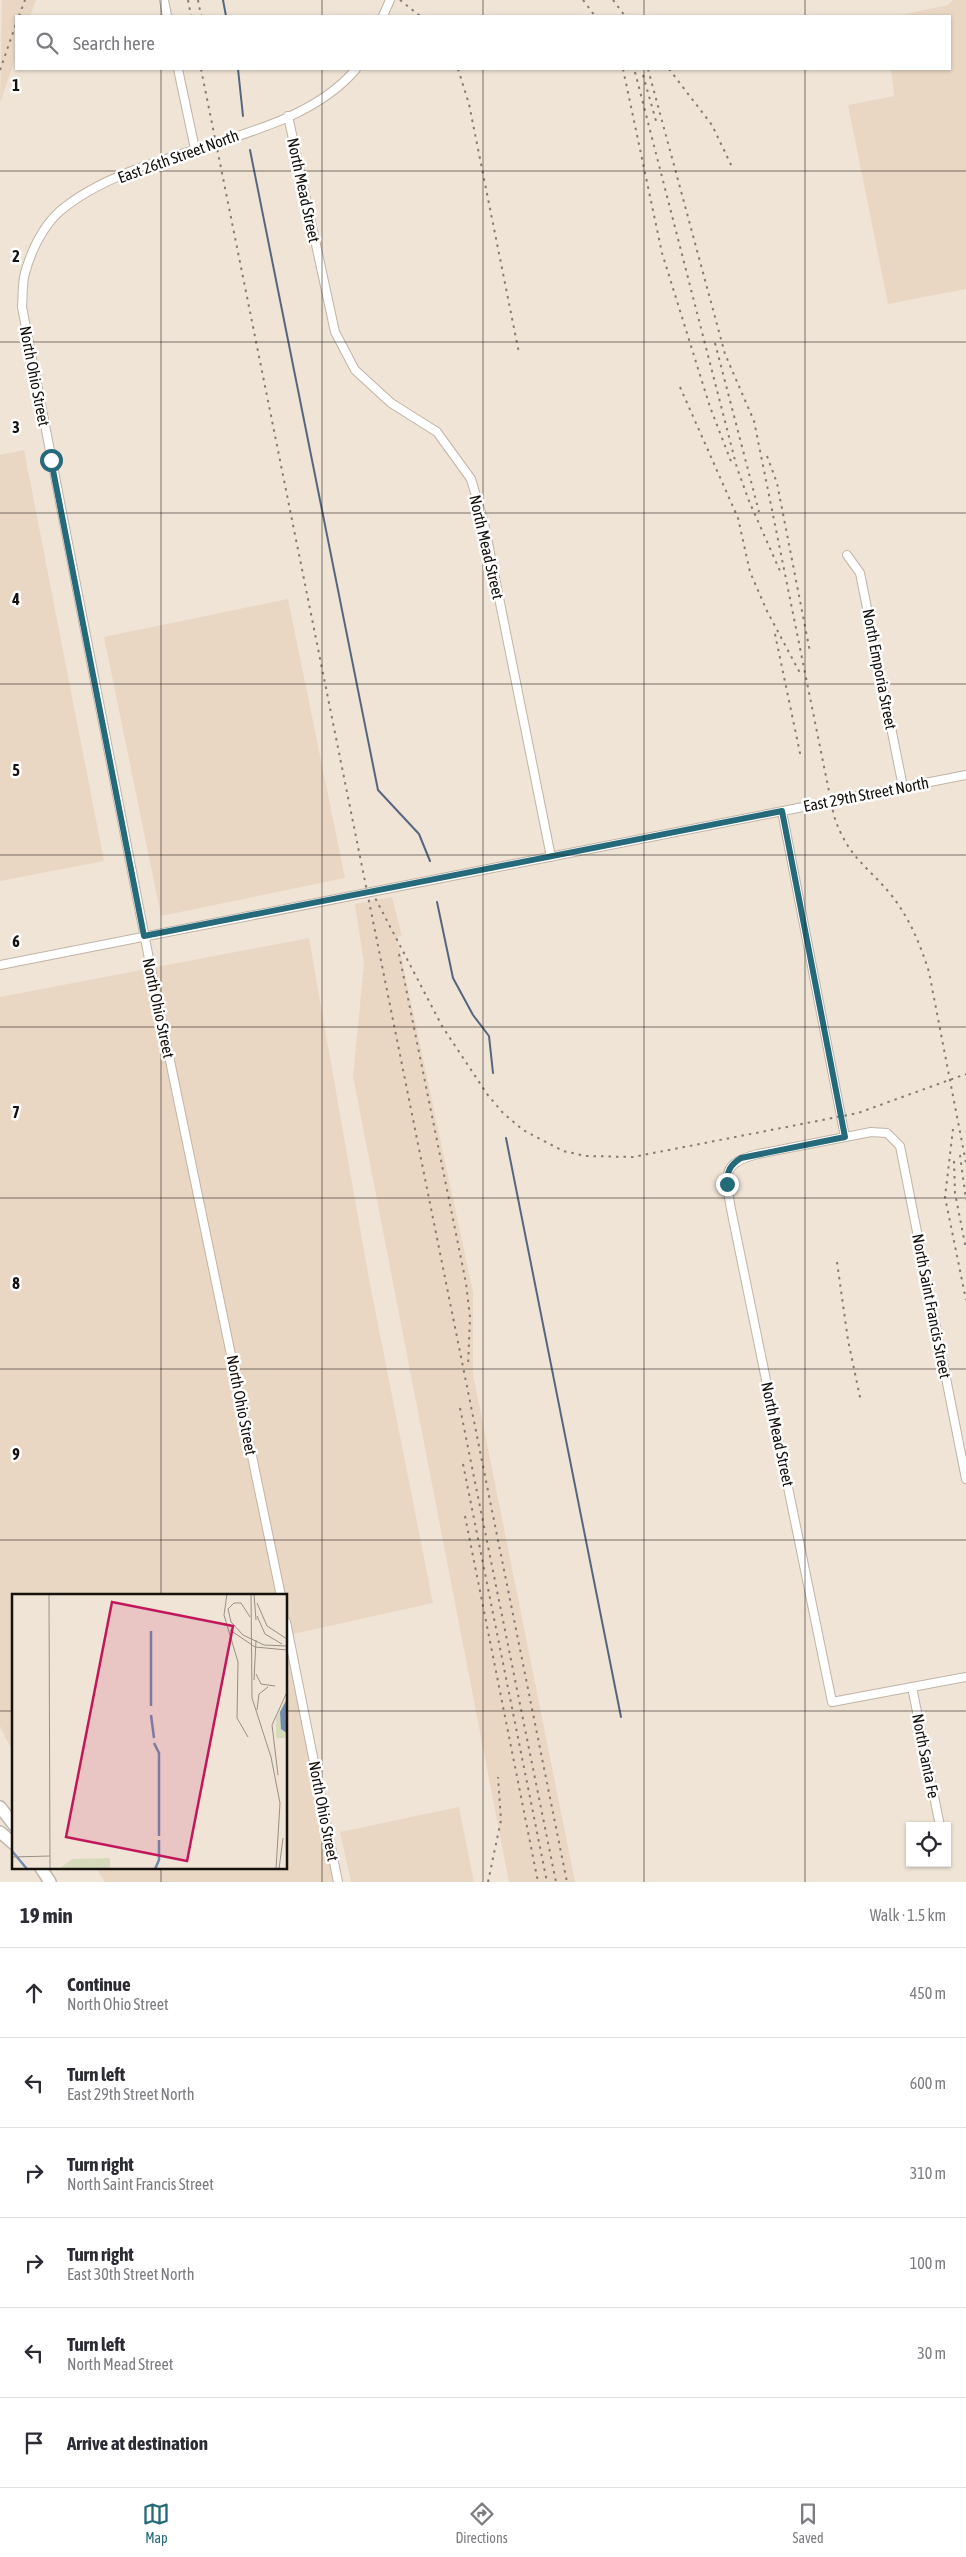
<!DOCTYPE html>
<html lang="en">
<head>
<meta charset="utf-8">
<style>
	body { margin:0; font-family:"Asap Condensed",sans-serif; background:#f7f7f7; color:#2b2b33 }
	.controls { position:absolute; right:15px; bottom:15px; display:grid; overflow:hidden; border-radius:0px; box-shadow:0 1px 4px #0004 }
	.controls button { width:45px; height:45px; display:grid; place-items:center; padding:0; border:0; border-bottom:1px solid #e1e1e2; background:#fff; color:#2b2b33; font:25px sans-serif }
	.stop { position:absolute; width:15px; height:15px; margin:-11px; border:4px solid #256a7a; border-radius:50%; background:#fff }
	.stop.end { background:#256a7a; border-color:#fff; box-shadow:0 1px 5px #0008 }
	.list { margin:0; padding:0; list-style:none }
	h2 { display:flex; justify-content:space-between; align-items:center; height:65px; margin:0; padding:0 20px; font-size:21px }
	h2 small { font-size:16px; font-weight:400; color:#7c7c81 }
	.list li { display:grid; grid-template-columns:32px 1fr auto; gap:15px; align-items:center; box-sizing:border-box; height:90px; padding:0 20px; border-top:1px solid #e1e1e2 }
	.list b { display:block; font-size:19px; white-space:nowrap }
	.list p { margin:0; font-size:16px; white-space:nowrap; color:#7c7c81 }
	.list em { font-size:16px; font-style:normal; color:#7c7c81 }
	.icon { flex:none; width:28px; height:28px; fill:none; stroke:currentColor; stroke-width:2; stroke-linecap:round; stroke-linejoin:round }
	.map { position:relative; flex:none; width:966px; height:1882px; overflow:hidden }
	.search { position:absolute; background:#fff; box-shadow:0 1px 4px #0004; left:15px; right:15px; top:15px; height:55px; display:flex; align-items:center; gap:12px; box-sizing:border-box; padding:0 18px; border-radius:0px; color:#7c7c81; font-size:19px }
	.sheet { height:605px; background:#fff }
	nav { display:flex; justify-content:space-around; align-items:center; box-sizing:border-box; height:70px; border-top:1px solid #e1e1e2; background:#fff; font-size:14px; color:#7c7c81 }
	nav a { display:grid; justify-items:center; gap:2px }
	nav .on { color:#256a7a }
	.map>svg:first-child { display:block }
</style>
</head>
<body>
<div class="map">
<svg width="966" height="1882" viewBox="0 0 966 1882">
	<rect width="100%" height="100%" fill="#f0e4d6"/>
	<!-- built -->
	<path fill="#e9d7c4" d="M 2,0 L 36,0 L 30,16 L 16,16 L 16,56 L 0,103 Z
		M 953,0 L 966,0 L 966,289 L 888,304 L 848,105 L 894,96 L 891,69 L 950,69 L 950,16 L 896,16 L 948,5 Z
		M 24,450 L 104,861 L 0,881 L 0,455 Z
		M 288,599 L 345,878 L 161,916 L 104,637 Z
		M 392,897 L 402,936 L 397,937 L 473,1292 L 473,1374 L 575,1882 L 509,1882 L 353,1076 L 364,964 L 355,904 Z
		M 309,938 L 369,1279 L 433,1603 L 289,1635 L 338,1882 L 105,1882 L 96,1868 L 286,1868 L 286,1596 L 14,1596 L 14,1751 L 7,1741 L 0,1726 L 0,997 Z
		M 459,1807 L 474,1882 L 351,1882 L 340,1832 Z"/>
	<g fill="none" stroke-linecap="round" stroke-linejoin="round">
		<!-- stream -->
		<path stroke="#56667e" stroke-width="2" d="M 223,0 L 226,16
			M 238,69 L 243,116
			M 250,150 L 378,790 L 419,834 L 430,861
			M 437,902 L 453,978 L 473,1015 L 489,1036 L 493,1073
			M 506,1138 L 621,1717"/>
		<!-- minor casing -->
		<g stroke="#c0b4a7" stroke-width="10">
			<path id="minor" d="M 164,0 L 167,16
				M 383,16 L 390,0
				M 178,69 L 195,149
				M 288,116 L 335,332 L 355,370 L 391,403 L 437,432 L 471,479 L 484,523 L 551,857
				M 847,555 L 860,573 L 903,787
				M 782,811 L 845,1137
				M 0,965 L 966,775
				M 966,1479 L 900,1146 L 887,1133 L 871,1132 L 758,1154 C 721,1163 725,1175 731,1209 L 832,1702 L 966,1677
				M 281,1596 L 151,969 L 22,307 C 23,296 22,283 25,273 C 31,251 43,226 60,211 C 139,144 291,147 356,69
				M 286,1622 L 338,1882
				M 912,1687 L 940,1826"/>
		</g>
		<!-- highway casing -->
		<g stroke="#c0b4a7" stroke-width="14">
			<path id="highway" d="M 0,1807 L 14,1825
				M 0,1832 L 14,1844
				M 41,1868 L 50,1882"/>
		</g>
		<!-- minor -->
		<use href="#minor" stroke="#fff" stroke-width="8"/>
		<!-- highway -->
		<use href="#highway" stroke="#fff" stroke-width="11"/>
		<!-- rail -->
		<path stroke="#847c73" stroke-width="2" stroke-dasharray="2.5 5" stroke-linecap="butt" d="M 188,0 L 191,16
			M 198,0 L 201,16
			M 400,0 L 420,16
			M 583,0 L 595,16
			M 613,0 L 625,16
			M 19,16 L 25,0
			M 201,69 L 567,1882
			M 458,69 L 469,104 L 519,353
			M 623,69 L 662,253 L 710,407 L 732,464
			M 648,69 L 725,354 L 754,421 L 834,816 C 848,858 867,865 892,896 C 910,919 920,944 929,972 L 966,1163
			M 669,69 L 712,125 L 733,169
			M 0,70 L 16,24
			M 635,72 L 737,468 L 749,501 L 780,571
			M 643,75 L 656,121
			M 715,343 L 759,512
			M 680,387 L 738,518 L 750,572 L 767,611 L 800,673
			M 767,456 L 777,483 L 810,652
			M 775,634 L 801,758
			M 372,892 L 442,1026 L 487,1094 L 503,1113 L 523,1130 L 563,1151 L 586,1156 L 633,1157 L 858,1113 L 966,1074
			M 399,954 L 466,1283 L 470,1317 L 468,1367
			M 953,1129 L 945,1197 L 966,1300
			M 960,1155 L 966,1200
			M 954,1161 L 955,1193 L 966,1249
			M 837,1262 L 848,1340 L 861,1402
			M 460,1408 L 556,1882
			M 463,1464 L 547,1882
			M 465,1516 L 538,1882
			M 488,1882 L 501,1820 L 498,1777"/>
	</g>
	<g fill="none" stroke-linecap="round" stroke-linejoin="round">
		<!-- route -->
		<path stroke="#256a7a" stroke-width="6" d="M 51,460 L 144,936 L 782,811 L 845,1137 L 741,1158 C 730,1165 727,1171 727,1184"/>
	</g>
	<!-- grid -->
	<path fill="none" stroke="#15110d" stroke-width="1" stroke-opacity="0.55" d="M 161,0 L 161,16M 322,0 L 322,16M 483,0 L 483,16M 644,0 L 644,16M 805,0 L 805,16M 161,69 L 161,1596M 322,69 L 322,1882M 483,69 L 483,1882M 644,69 L 644,1882M 805,69 L 805,1882M 0,171 L 966,171M 0,342 L 966,342M 0,513 L 966,513M 0,684 L 966,684M 0,855 L 966,855M 0,1027 L 966,1027M 0,1198 L 966,1198M 0,1369 L 966,1369M 0,1540 L 966,1540M 0,1711 L 14,1711M 286,1711 L 966,1711M 161,1868 L 161,1882"/>
	<g text-anchor="middle" stroke-width="5" stroke-linejoin="round" paint-order="stroke">
		<!-- street labels -->
		<g font-size="16" fill="#15110d" stroke="#fff">
			<text transform="translate(178 156) rotate(-20)" y="6">East 26th Street North</text>
			<text transform="translate(304 190) rotate(78)" y="6">North Mead Street</text>
			<text transform="translate(35 376) rotate(79)" y="6">North Ohio Street</text>
			<text transform="translate(487 547) rotate(77)" y="6">North Mead Street</text>
			<text transform="translate(880 669) rotate(79)" y="6">North Emporia Street</text>
			<text transform="translate(866 794) rotate(-11)" y="6">East 29th Street North</text>
			<text transform="translate(159 1008) rotate(78)" y="6">North Ohio Street</text>
			<text transform="translate(932 1306) rotate(79)" y="6">North Saint Francis Street</text>
			<text transform="translate(242 1405) rotate(79)" y="6">North Ohio Street</text>
			<text transform="translate(778 1434) rotate(78)" y="6">North Mead Street</text>
			<text transform="translate(926 1756) rotate(79)" y="6">North Santa Fe</text>
			<text transform="translate(324 1811) rotate(79)" y="6">North Ohio Street</text>
		</g>
	</g>
	<!-- overview -->
	<g transform="translate(12 1594)">
		<rect width="275" height="275" fill="#f0e4d6"/>
		<path d="M 275,103 L 275,144 L 264,144 L 264,124 ZM 98,264 L 98,275 L 47,275 L 60,265 Z" fill="#d5dbbb"/>
		<path d="M 275,105 L 275,139 L 269,135 L 268,118 Z" fill="#728aae"/>
		<path fill="none" stroke="#728aae" stroke-width="2.5" d="M 139,37 L 139,112M 139,121 L 142,144M 142,149 L 147,159 L 147,242M 0,257 L 15,275M 143,275 L 147,266 L 147,246"/>
		<path fill="none" stroke="#989086" stroke-width="1" d="M 37,0 L 38,275M 215,0 L 212,21 L 226,68 L 225,124 L 236,143M 239,0 L 240,104 L 259,163 L 268,209 L 264,275M 242,0 L 244,26M 245,9 L 255,32 L 275,45M 245,22 L 253,40 L 270,50M 238,23 L 229,9 L 222,9 L 216,15 L 219,28 L 231,41 L 252,51 L 275,52M 218,36 L 243,53 L 275,56M 244,80 L 249,90 L 263,92M 242,86 L 244,46M 245,116 L 247,100 L 256,93M 266,181 L 260,131 L 275,98M 0,263 L 38,262M 267,275 L 271,244"/>
		<path fill="#c2185b" fill-opacity="0.15" stroke="#c2185b" stroke-width="2.5" d="M 100,8 L 221,32 L 175,267 L 54,243 Z"/>
		<rect width="275" height="275" fill="none" stroke="#15110d" stroke-width="2.5"/>
	</g>
	<g font-size="16" text-anchor="middle" font-weight="bold" fill="#15110d" stroke="#fff" stroke-width="5" stroke-linejoin="round" paint-order="stroke">
		<text x="16" y="91">1</text>
		<text x="16" y="262">2</text>
		<text x="16" y="433">3</text>
		<text x="16" y="605">4</text>
		<text x="16" y="776">5</text>
		<text x="16" y="947">6</text>
		<text x="16" y="1118">7</text>
		<text x="16" y="1289">8</text>
		<text x="16" y="1460">9</text>
	</g>
</svg>
<div class="controls">
<button><svg class="icon" aria-label="locate" viewBox="0 0 24 24"><circle cx="12" cy="12" r="6"/><path d="M12 2v4M12 18v4M2 12h4M18 12h4"/></svg></button>
</div>
<div class="stop" style="left:51px;top:460px"></div>
<div class="stop end" style="left:727px;top:1184px"></div>
<div class="search"><svg class="icon" aria-label="search" viewBox="0 0 24 24"><circle cx="10" cy="10" r="6"/><path d="M15 15l6 6"/></svg>Search here</div>
</div>
<section class="sheet">
<h2>19 min<small>Walk · 1.5 km</small></h2>
<ul class="list">
<li><svg class="icon" aria-label="ahead" viewBox="0 0 24 24"><path d="M12 20V5M6 11l6-6 6 6"/></svg><div><b>Continue</b><p>North Ohio Street</p></div><em>450 m</em></li>
<li><svg class="icon" aria-label="left" viewBox="0 0 24 24"><path d="M17 20v-9H6M10 6l-5 5 5 5"/></svg><div><b>Turn left</b><p>East 29th Street North</p></div><em>600 m</em></li>
<li><svg class="icon" aria-label="right" viewBox="0 0 24 24"><path d="M7 20v-9h11M14 6l5 5-5 5"/></svg><div><b>Turn right</b><p>North Saint Francis Street</p></div><em>310 m</em></li>
<li><svg class="icon" aria-label="right" viewBox="0 0 24 24"><path d="M7 20v-9h11M14 6l5 5-5 5"/></svg><div><b>Turn right</b><p>East 30th Street North</p></div><em>100 m</em></li>
<li><svg class="icon" aria-label="left" viewBox="0 0 24 24"><path d="M17 20v-9H6M10 6l-5 5 5 5"/></svg><div><b>Turn left</b><p>North Mead Street</p></div><em>30 m</em></li>
<li><svg class="icon" aria-label="arrive" viewBox="0 0 24 24"><path d="M6 21V4h12l-3 4 3 4H6"/></svg><div><b>Arrive at destination</b></div></li>
</ul>
</section>
<nav>
<a class="on"><svg class="icon" aria-label="map" viewBox="0 0 24 24"><path d="M3 6l6-2 6 2 6-2v14l-6 2-6-2-6 2zM9 4v14M15 6v14"/></svg>Map</a>
<a><svg class="icon" aria-label="directions" viewBox="0 0 24 24"><path d="M12 3l9 9-9 9-9-9zM9 14v-3h6M13 9l2 2-2 2"/></svg>Directions</a>
<a><svg class="icon" aria-label="saved" viewBox="0 0 24 24"><path d="M7 4h10v16l-5-4-5 4z"/></svg>Saved</a>
</nav>
</body>
</html>
